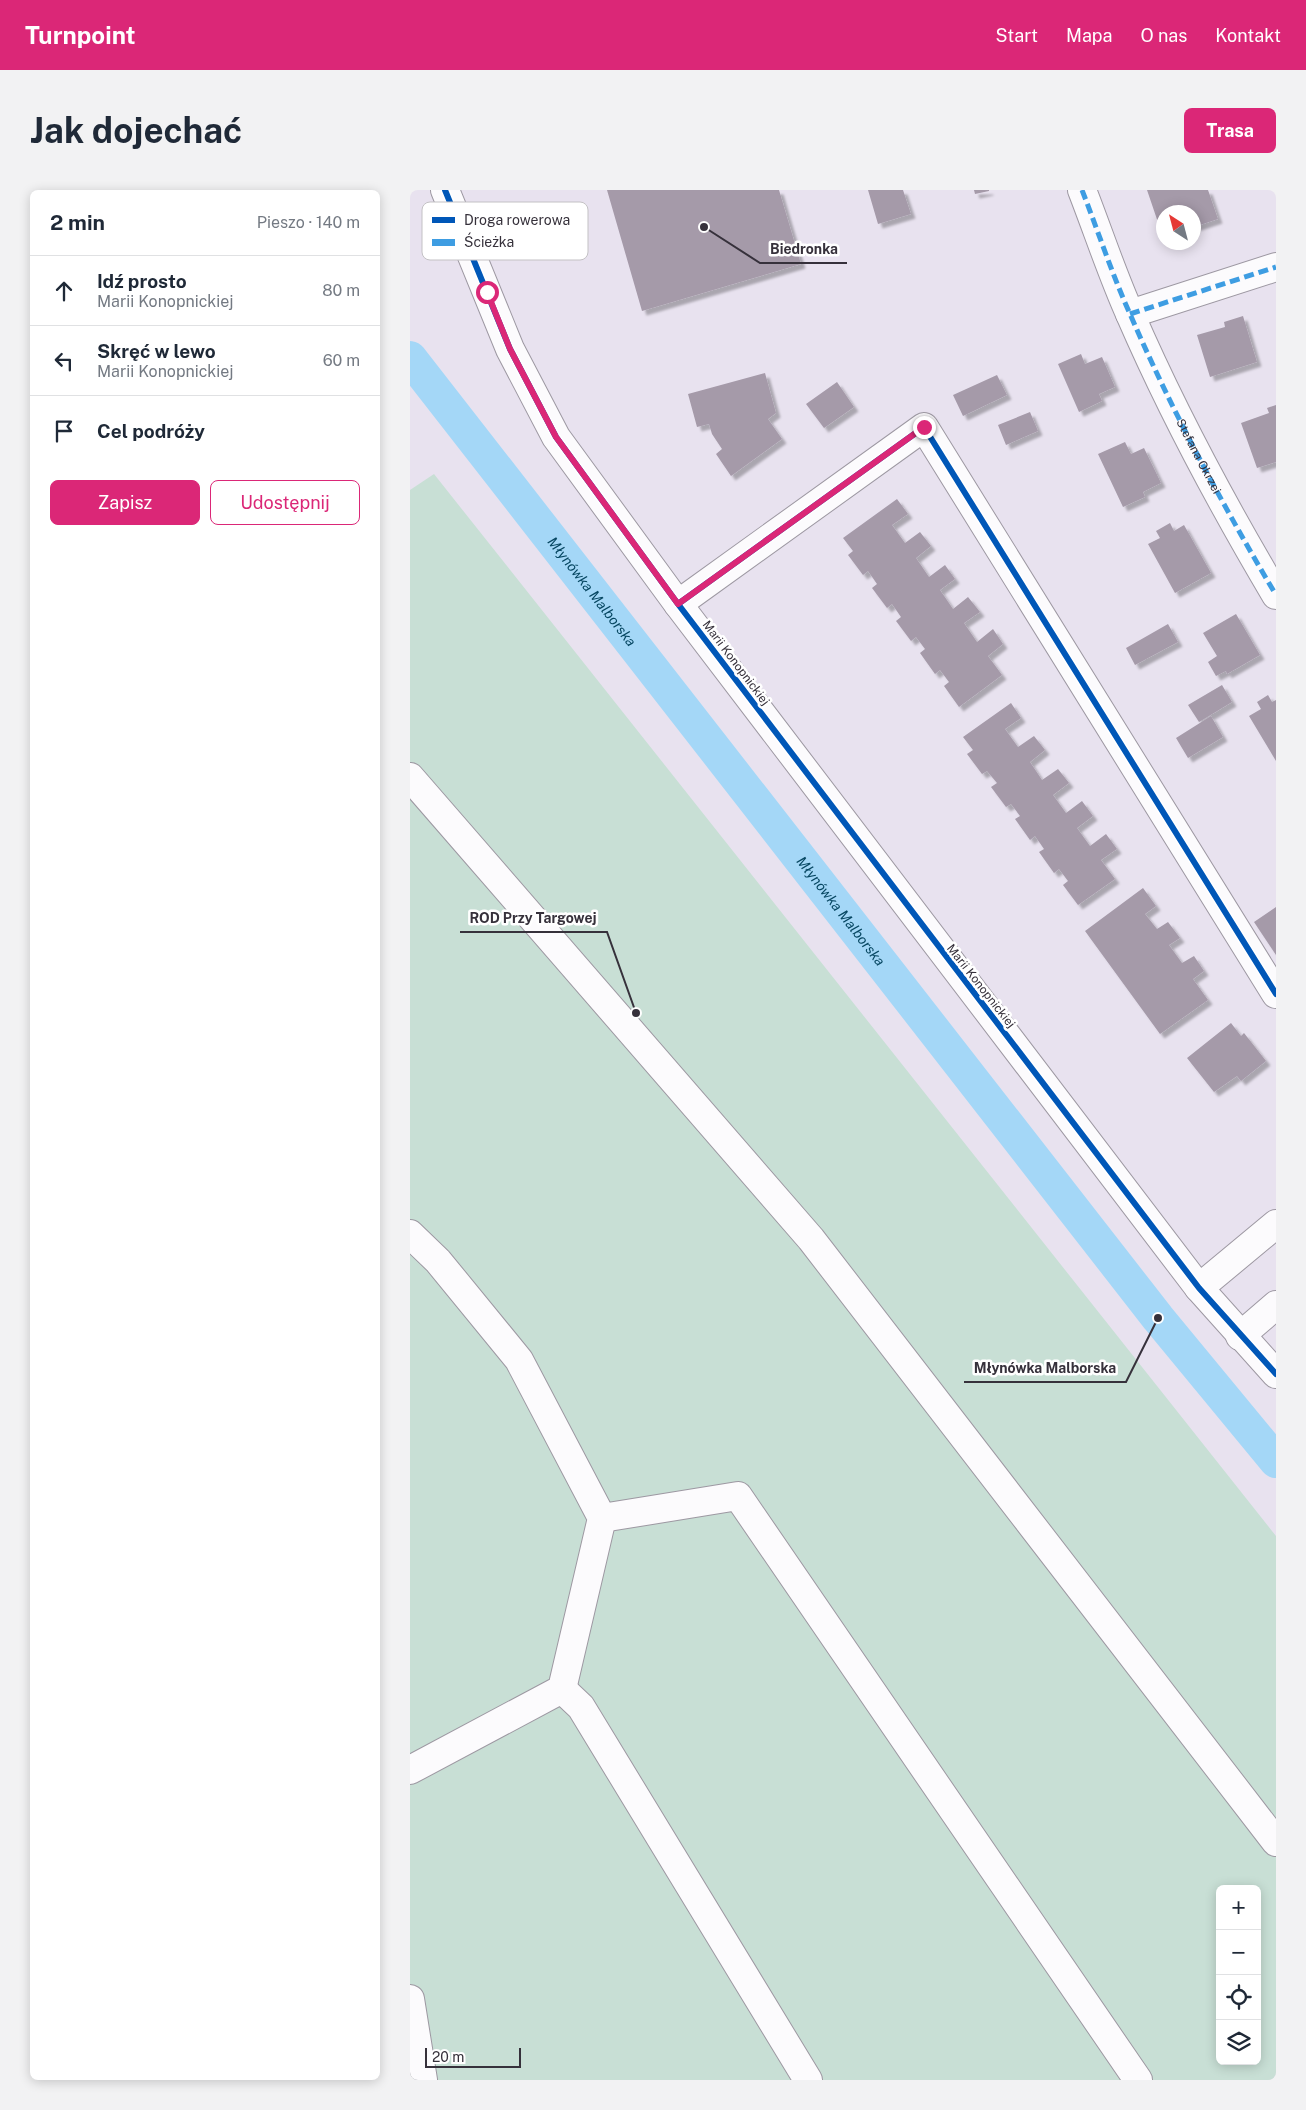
<!DOCTYPE html>
<html lang="pl">
<head>
<meta charset="utf-8">
<style>
	body { margin:0; font-family:"Public Sans",sans-serif; background:#f2f2f3; color:#1f2937 }
	.controls { position:absolute; right:15px; bottom:15px; display:grid; overflow:hidden; border-radius:8px; box-shadow:0 2px 12px #0003 }
	.controls button { width:45px; height:45px; display:grid; place-items:center; padding:0; border:0; border-bottom:1px solid #e0e1e3; background:#fff; color:#1f2937; font:25px sans-serif }
	.compass { position:absolute; left:746px; top:15px; width:45px; height:45px; border-radius:50%; background:#fff; box-shadow:0 2px 12px #0003; rotate:324deg }
	.scale { position:absolute; left:15px; bottom:12px; width:96px; box-sizing:border-box; padding-left:5px; border:2px solid #36313b; border-top:0; font-size:14px; line-height:18px; white-space:nowrap; color:#36313b; -webkit-text-stroke:4px #fff; paint-order:stroke }
	.stop { position:absolute; width:15px; height:15px; margin:-11px; border:4px solid #db2777; border-radius:50%; background:#fff }
	.stop.end { background:#db2777; border-color:#fff; box-shadow:0 1px 5px #0008 }
	.list { margin:0; padding:0; list-style:none }
	h2 { display:flex; justify-content:space-between; align-items:center; height:65px; margin:0; padding:0 20px; font-size:21px }
	h2 small { font-size:16px; font-weight:400; color:#747a83 }
	.list li { display:grid; grid-template-columns:32px 1fr auto; gap:15px; align-items:center; box-sizing:border-box; height:70px; padding:0 20px; border-top:1px solid #e0e1e3 }
	.list b { display:block; font-size:19px; white-space:nowrap }
	.list p { margin:0; font-size:16px; white-space:nowrap; color:#747a83 }
	.list em { font-size:16px; font-style:normal; color:#747a83 }
	.actions { display:flex; gap:10px; padding:15px 20px }
	.actions a { flex:1; padding:11px 0; border:1px solid #db2777; border-radius:8px; text-align:center; font-size:18px; color:#db2777 }
	.actions .main { background:#db2777; color:#fff }
	.icon { flex:none; width:28px; height:28px; fill:none; stroke:currentColor; stroke-width:2; stroke-linecap:round; stroke-linejoin:round }
	.map { position:relative; flex:none; width:866px; height:1890px; overflow:hidden; border-radius:8px }
	header { display:flex; align-items:center; gap:30px; box-sizing:border-box; height:70px; padding:0 25px; background:#db2777; color:#fff }
	header strong { font-size:24px }
	nav { display:flex; gap:28px; margin-inline-start:auto; font-size:18px }
	.intro { display:flex; align-items:center; justify-content:space-between; box-sizing:border-box; height:120px; padding:0 30px }
	h1 { margin:0; font-size:35px }
	.button { padding:12px 22px; border-radius:8px; background:#db2777; color:#fff; font-size:18px; font-weight:700 }
	main { display:flex; gap:30px; padding:0 30px }
	aside { flex:1; background:#fff; border-radius:8px; box-shadow:0 2px 12px #0003 }
	.map>svg:first-child { display:block }
</style>
</head>
<body>
<header>
<strong>Turnpoint</strong>
<nav><a>Start</a><a>Mapa</a><a>O nas</a><a>Kontakt</a></nav>
</header>
<div class="intro"><h1>Jak dojechać</h1><a class="button">Trasa</a></div>
<main>
<aside>
<h2>2 min<small>Pieszo · 140 m</small></h2>
<ul class="list">
<li><svg class="icon" aria-label="ahead" viewBox="0 0 24 24"><path d="M12 20V5M6 11l6-6 6 6"/></svg><div><b>Idź prosto</b><p>Marii Konopnickiej</p></div><em>80 m</em></li>
<li><svg class="icon" aria-label="left" viewBox="0 0 24 24"><path d="M17 20v-9H6M10 6l-5 5 5 5"/></svg><div><b>Skręć w lewo</b><p>Marii Konopnickiej</p></div><em>60 m</em></li>
<li><svg class="icon" aria-label="arrive" viewBox="0 0 24 24"><path d="M6 21V4h12l-3 4 3 4H6"/></svg><div><b>Cel podróży</b></div></li>
</ul>
<div class="actions"><a class="main">Zapisz</a><a>Udostępnij</a></div>
</aside>
<div class="map">
<svg width="866" height="1890" viewBox="0 0 866 1890">
	<defs>
		<filter id="shadow"><feDropShadow dx="4.5" dy="4.5" stdDeviation="1" flood-color="#0004"/></filter>
	</defs>
	<rect width="100%" height="100%" fill="#e8e2ef"/>
	<!-- green -->
	<path fill="#c8dfd5" fill-rule="evenodd" d="M 24,284 L 866,1346 L 866,1890 L 0,1890 L 0,300 ZM 810,1699 L 847,1699 L 847,1871 L 810,1871 Z"/>
	<g fill="none" stroke-linecap="round" stroke-linejoin="round">
		<!-- canal -->
		<path stroke="#a4d7f7" stroke-width="34" id="s1" d="M 0,168 L 748,1128 L 866,1271"/>
	</g>
	<!-- building -->
	<path fill="#a59aa9" filter="url(#shadow)" d="M 197,0 L 369,0 L 391,74 L 232,121 Z
		M 458,0 L 493,0 L 501,24 L 468,34 Z
		M 564,0 L 579,0 L 579,1 L 565,4 Z
		M 737,0 L 798,0 L 808,29 L 784,37 L 784,22 L 754,22 L 753,47 Z
		M 833,126 L 847,172 L 800,187 L 787,145 L 815,137 L 814,132 Z
		M 671,164 L 675,174 L 692,167 L 705,197 L 689,204 L 692,211 L 669,222 L 648,174 Z
		M 355,183 L 366,223 L 358,229 L 372,249 L 321,286 L 306,264 L 312,259 L 302,244 L 299,234 L 287,237 L 278,204 Z
		M 587,185 L 597,205 L 553,226 L 543,205 Z
		M 427,192 L 444,217 L 414,238 L 396,214 Z
		M 866,215 L 866,272 L 847,278 L 831,233 L 859,223 L 857,218 Z
		M 620,222 L 628,241 L 596,255 L 588,235 Z
		M 715,252 L 721,264 L 734,258 L 751,293 L 733,302 L 735,307 L 713,317 L 688,264 Z
		M 487,309 L 498,324 L 482,335 L 495,353 L 510,342 L 521,356 L 506,368 L 519,387 L 535,375 L 545,389 L 530,400 L 543,419 L 558,407 L 570,422 L 554,433 L 567,452 L 583,439 L 593,454 L 578,466 L 592,485 L 549,517 L 534,496 L 539,492 L 530,480 L 525,484 L 510,463 L 515,459 L 506,447 L 501,451 L 486,431 L 491,427 L 482,414 L 477,418 L 462,398 L 467,394 L 458,381 L 453,385 L 438,365 L 443,361 L 433,348 Z
		M 760,333 L 764,341 L 774,335 L 801,383 L 765,403 L 738,354 L 750,348 L 746,341 Z
		M 826,424 L 850,465 L 817,484 L 816,481 L 806,486 L 798,472 L 807,466 L 793,443 Z
		M 758,434 L 768,452 L 725,475 L 716,458 Z
		M 812,495 L 822,512 L 789,532 L 778,515 Z
		M 858,505 L 862,512 L 866,510 L 866,571 L 839,526 L 851,519 L 847,512 Z
		M 601,513 L 611,528 L 595,539 L 608,557 L 624,546 L 635,560 L 620,572 L 632,590 L 648,579 L 659,593 L 643,605 L 656,623 L 672,611 L 683,626 L 667,638 L 680,656 L 696,644 L 707,659 L 691,670 L 705,689 L 668,715 L 653,695 L 658,691 L 649,679 L 644,683 L 629,662 L 634,659 L 625,646 L 620,650 L 605,629 L 610,626 L 601,614 L 596,617 L 581,597 L 587,593 L 577,581 L 572,584 L 557,564 L 563,560 L 553,547 Z
		M 801,526 L 813,547 L 778,568 L 766,548 Z
		M 733,698 L 746,716 L 735,724 L 747,739 L 758,732 L 770,748 L 759,755 L 772,773 L 784,766 L 794,781 L 783,789 L 798,810 L 750,844 L 675,741 Z
		M 866,717 L 866,765 L 844,732 Z
		M 821,833 L 831,846 L 834,843 L 856,871 L 831,891 L 827,886 L 804,902 L 777,868 Z"/>
	<g fill="none" stroke-linecap="round" stroke-linejoin="round">
		<!-- minor casing -->
		<g stroke="#9d98a2" stroke-width="30">
			<g id="minor">
				<path d="M 35,0 L 100,159 L 146,247 L 268,414 L 789,1098 L 866,1184"/>
				<path id="s2" d="M 672,0 C 688,41 702,84 720,124 C 762,221 812,314 866,405"/>
				<path d="M 720,124 L 866,77"/>
				<path d="M 268,414 L 514,237 L 866,804"/>
				<path d="M 0,587 L 401,1049 L 866,1652"/>
				<path d="M 0,1044 L 28,1071 L 109,1170 L 192,1328 L 152,1499 L 0,1580"/>
				<path d="M 789,1098 L 866,1034"/>
				<path d="M 830,1146 L 866,1115"/>
				<path d="M 192,1328 L 328,1306 L 728,1890"/>
				<path d="M 152,1499 L 171,1517 L 398,1890"/>
				<path d="M 0,1809 L 13,1890"/>
			</g>
		</g>
		<!-- minor -->
		<use href="#minor" stroke="#fcfbfd" stroke-width="28"/>
		<!-- quiet -->
		<path stroke="#3e9de2" stroke-width="5" stroke-dasharray="10 5" stroke-linecap="butt" d="M 672,0 C 688,41 702,84 720,124 C 762,221 812,314 866,405
			M 720,124 L 866,77"/>
		<!-- cycleway casing -->
		<g stroke="#fff" stroke-width="9">
			<path id="cycleway" d="M 35,0 L 100,159 L 146,247 L 268,414 L 789,1098 L 866,1184
				M 268,414 L 514,237 L 866,804"/>
		</g>
		<!-- cycleway -->
		<use href="#cycleway" stroke="#0057b8" stroke-width="6"/>
	</g>
	<g fill="none" stroke-linecap="round" stroke-linejoin="round">
		<!-- route -->
		<path stroke="#db2777" stroke-width="6" d="M 77,102 L 100,159 L 146,247 L 268,414 L 514,237"/>
	</g>
	<g text-anchor="middle" stroke-width="5" stroke-linejoin="round" paint-order="stroke">
		<!-- street labels -->
		<g font-size="12" fill="#36313b" stroke="#fff">
			<text dy="4" stroke="none"><textPath href="#s2" startOffset="291">Stefana Okrzei</textPath></text>
			<text transform="translate(326 473) rotate(53)" y="4">Marii Konopnickiej</text>
			<text transform="translate(571 796) rotate(52)" y="4">Marii Konopnickiej</text>
		</g>
		<!-- water labels -->
		<g font-size="14" font-style="italic" fill="#074762" stroke="#fff">
			<text dy="5" stroke="none"><textPath href="#s1" startOffset="296">Młynówka Malborska</textPath></text>
			<text dy="5" stroke="none"><textPath href="#s1" startOffset="701">Młynówka Malborska</textPath></text>
		</g>
	</g>
	<!-- legend -->
	<rect x="12" y="12" width="166" height="58" rx="8" fill="#fff" stroke="#c3c1c4" stroke-width="1"/>
	<rect x="22" y="27" width="23" height="6" fill="#0057b8"/>
	<rect x="22" y="49" width="23" height="7" fill="#3e9de2"/>
	<g font-size="14" fill="#36313b">
		<text x="54" y="35">Droga rowerowa</text>
		<text x="54" y="57">Ścieżka</text>
	</g>
	<!-- callouts -->
	<path fill="none" stroke="#36313b" stroke-width="2" d="M294 37L350 73H437M226 823L197 742H50M748 1128L716 1192H554"/>
	<g fill="#36313b" stroke="#fff" stroke-width="2">
		<circle cx="294" cy="37" r="5"/>
		<circle cx="226" cy="823" r="5"/>
		<circle cx="748" cy="1128" r="5"/>
	</g>
	<g font-size="14" text-anchor="middle" font-weight="bold" fill="#36313b" stroke="#fff" stroke-width="5" stroke-linejoin="round" paint-order="stroke">
		<text x="394" y="64">Biedronka</text>
		<text x="123" y="733">ROD Przy Targowej</text>
		<text x="635" y="1183">Młynówka Malborska</text>
	</g>
</svg>
<div class="controls">
<button>+</button>
<button>−</button>
<button><svg class="icon" aria-label="locate" viewBox="0 0 24 24"><circle cx="12" cy="12" r="6"/><path d="M12 2v4M12 18v4M2 12h4M18 12h4"/></svg></button>
<button><svg class="icon" aria-label="layers" viewBox="0 0 24 24"><path d="M12 4l9 5-9 5-9-5zM3 14l9 5 9-5"/></svg></button>
</div>
<svg class="compass" viewBox="-18 -18 36 36"><path d="M0-13l5 13h-10z" fill="#e53935"/><path d="M0 13l5-13h-10z" fill="#747a83"/></svg>
<div class="scale">20 m</div>
<div class="stop" style="left:77px;top:102px"></div>
<div class="stop end" style="left:514px;top:237px"></div>
</div>
</main>
</body>
</html>
